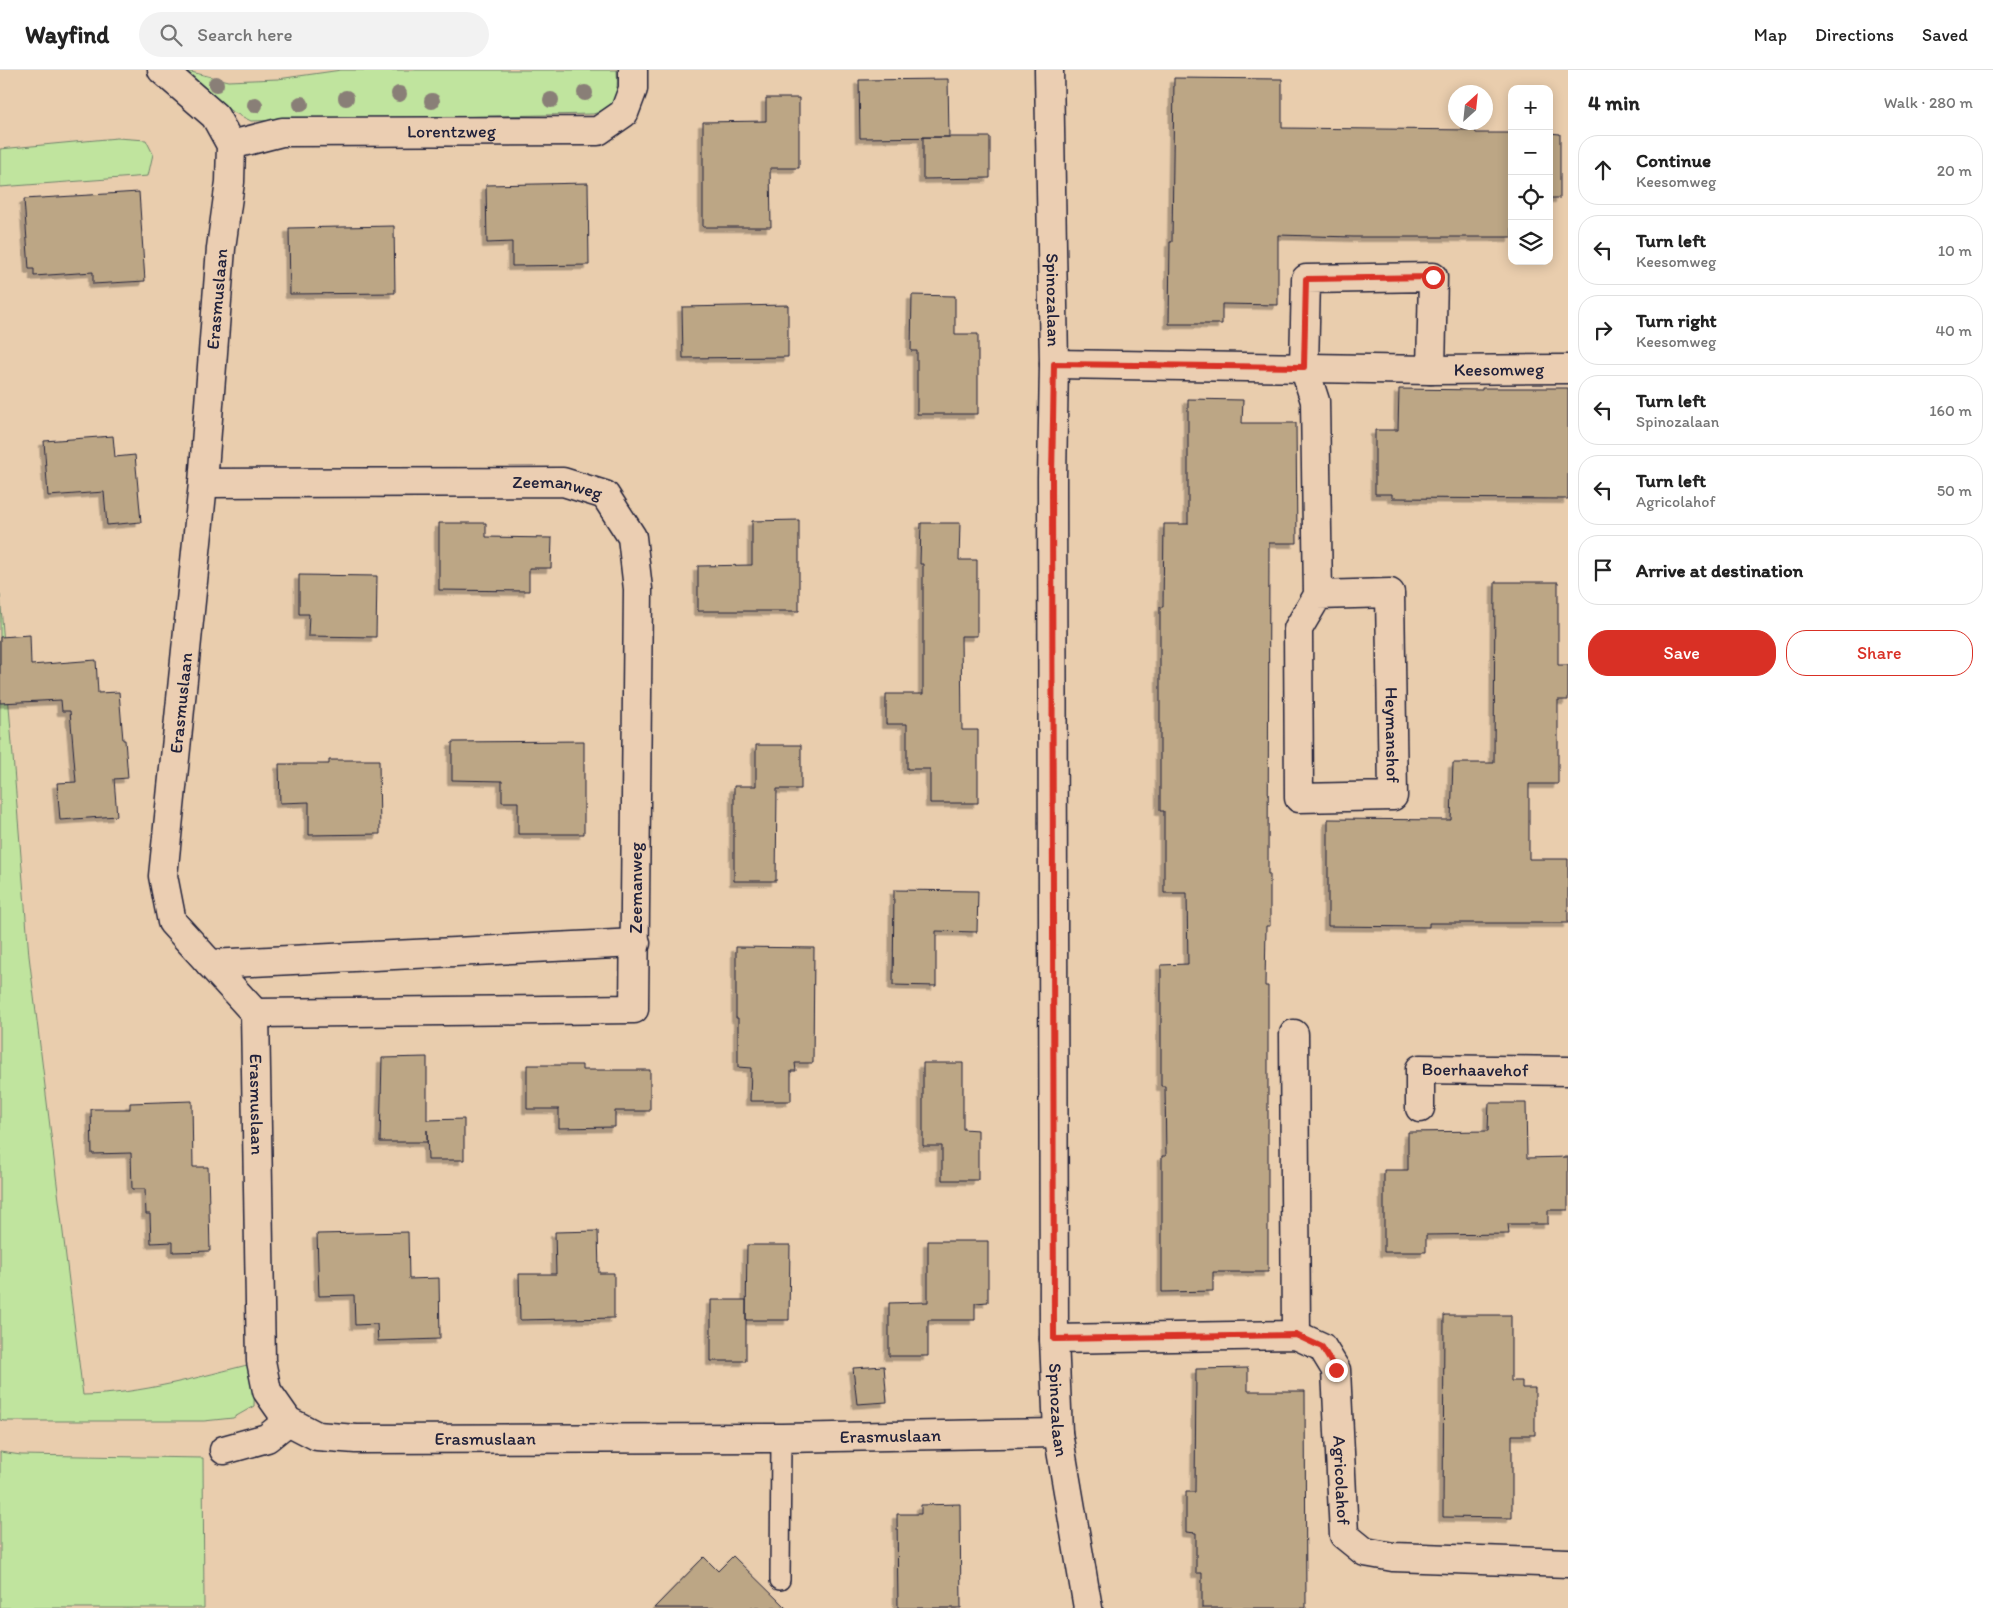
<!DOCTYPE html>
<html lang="en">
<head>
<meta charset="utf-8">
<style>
	body { margin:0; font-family:Itim,sans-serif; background:#f2f2f2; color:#222 }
	.controls { position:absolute; right:15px; top:15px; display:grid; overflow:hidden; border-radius:10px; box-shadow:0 2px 12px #0003 }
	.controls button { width:45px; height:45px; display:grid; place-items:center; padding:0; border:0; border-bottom:1px solid #e0e0e0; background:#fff; color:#222; font:25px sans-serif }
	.compass { position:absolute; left:1448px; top:15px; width:45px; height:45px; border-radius:50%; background:#fff; box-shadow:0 2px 12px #0003; rotate:27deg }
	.stop { position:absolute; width:15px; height:15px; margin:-11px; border:4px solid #d93025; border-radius:50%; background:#fff }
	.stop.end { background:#d93025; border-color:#fff; box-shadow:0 1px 5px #0008 }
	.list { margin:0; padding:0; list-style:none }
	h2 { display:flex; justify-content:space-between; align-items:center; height:65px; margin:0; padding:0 20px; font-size:21px }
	h2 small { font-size:16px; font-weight:400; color:#767676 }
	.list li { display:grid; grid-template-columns:32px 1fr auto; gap:15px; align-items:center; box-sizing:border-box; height:70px; margin:0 10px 10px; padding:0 10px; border:1px solid #e0e0e0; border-radius:20px }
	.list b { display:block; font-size:19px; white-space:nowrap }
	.list p { margin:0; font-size:16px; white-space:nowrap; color:#767676 }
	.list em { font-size:16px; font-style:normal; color:#767676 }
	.actions { display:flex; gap:10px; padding:15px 20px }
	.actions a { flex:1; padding:11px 0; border:1px solid #d93025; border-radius:20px; text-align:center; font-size:18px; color:#d93025 }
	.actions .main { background:#d93025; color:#fff }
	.icon { flex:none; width:28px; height:28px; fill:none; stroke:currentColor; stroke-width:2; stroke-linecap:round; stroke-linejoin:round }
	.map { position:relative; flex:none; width:1568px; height:1538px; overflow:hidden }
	header { display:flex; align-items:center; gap:30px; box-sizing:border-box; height:70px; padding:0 25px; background:#fff; border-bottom:1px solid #e0e0e0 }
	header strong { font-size:24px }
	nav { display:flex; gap:28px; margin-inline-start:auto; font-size:18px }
	.search { width:350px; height:45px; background:#f2f2f2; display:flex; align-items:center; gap:12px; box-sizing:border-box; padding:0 18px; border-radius:28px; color:#767676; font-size:19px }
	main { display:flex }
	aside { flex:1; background:#fff }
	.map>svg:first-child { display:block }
</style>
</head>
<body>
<header>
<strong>Wayfind</strong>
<div class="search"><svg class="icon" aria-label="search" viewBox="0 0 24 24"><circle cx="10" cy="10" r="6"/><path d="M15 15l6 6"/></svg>Search here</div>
<nav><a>Map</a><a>Directions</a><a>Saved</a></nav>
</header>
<main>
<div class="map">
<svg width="1568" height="1538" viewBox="0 0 1568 1538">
	<defs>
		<filter id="shadow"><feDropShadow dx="-4.5" dy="4.5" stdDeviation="0" flood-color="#0004"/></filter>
	</defs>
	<rect width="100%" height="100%" fill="#e9cdad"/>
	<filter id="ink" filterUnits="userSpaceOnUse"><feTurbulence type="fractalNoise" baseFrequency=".02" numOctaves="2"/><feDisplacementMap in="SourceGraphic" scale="10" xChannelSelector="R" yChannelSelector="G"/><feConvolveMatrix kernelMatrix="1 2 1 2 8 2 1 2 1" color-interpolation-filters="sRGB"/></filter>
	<g filter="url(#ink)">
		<!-- green -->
		<path fill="#c0e49e" stroke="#71836c" d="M 341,0 L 617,0 C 618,22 618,37 593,44 L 251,51 L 231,41 L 187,1 L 228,11 L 278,9 Z
			M 117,68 L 146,70 L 153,84 L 148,106 L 0,117 L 0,79 Z
			M 0,524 L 29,886 L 83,1325 C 141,1324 199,1307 255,1293 L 254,1336 L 233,1348 L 204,1351 L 4,1351 L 0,1350 Z
			M 0,1382 L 21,1385 L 203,1388 L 204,1538 L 0,1538 Z"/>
		<!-- building -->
		<path fill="#bca685" stroke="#22223b" filter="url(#shadow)" d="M 1174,8 L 1282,9 L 1282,58 L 1475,60 L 1476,63 L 1512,63 L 1512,167 L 1353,167 L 1278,165 L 1278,235 L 1222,234 L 1222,254 L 1169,254 L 1170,172 L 1172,172 Z
			M 948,9 L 949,67 L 860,68 L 859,10 Z
			M 766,28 L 799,28 L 799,98 L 770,98 L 771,157 L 703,157 L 703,52 L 766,51 Z
			M 1549,63 L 1560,64 L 1560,128 L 1549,128 Z
			M 923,67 L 990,67 L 990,108 L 923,109 Z
			M 588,113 L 589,195 L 512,196 L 512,172 L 487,173 L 486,115 Z
			M 139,122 L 145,211 L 93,214 L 93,202 L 34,206 L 34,199 L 29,199 L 24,129 Z
			M 394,156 L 395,223 L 290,224 L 289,158 Z
			M 912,225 L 955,226 L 955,264 L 978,264 L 978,344 L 917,344 L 917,281 L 911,281 Z
			M 788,235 L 788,287 L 683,288 L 682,237 Z
			M 1482,318 L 1568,318 L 1568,429 L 1392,428 L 1392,424 L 1375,424 L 1375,360 L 1398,360 L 1399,319 L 1482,320 Z
			M 1188,329 L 1243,330 L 1242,353 L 1296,353 L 1297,473 L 1269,473 L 1268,804 L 1270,804 L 1270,856 L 1266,856 L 1265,916 L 1268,916 L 1268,1202 L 1213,1202 L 1213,1221 L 1162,1222 L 1162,1086 L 1166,1086 L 1165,1016 L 1161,1016 L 1161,895 L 1188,894 L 1187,823 L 1164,823 L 1164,741 L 1160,741 L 1160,537 L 1163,537 L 1164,454 L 1188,454 Z
			M 113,366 L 115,387 L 135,385 L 141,452 L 107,455 L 104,422 L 48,426 L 44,371 Z
			M 799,450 L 799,541 L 698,541 L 698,496 L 752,495 L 752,451 Z
			M 439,453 L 486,453 L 486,467 L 552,468 L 551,498 L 529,498 L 529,521 L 439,520 Z
			M 921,453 L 960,453 L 959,490 L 977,490 L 977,566 L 961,566 L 962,660 L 978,660 L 978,733 L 930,733 L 930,699 L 907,699 L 907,654 L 886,654 L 886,624 L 923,624 L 923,494 L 920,494 Z
			M 299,505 L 377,506 L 376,567 L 308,566 L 309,544 L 299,544 Z
			M 1495,512 L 1558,512 L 1558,595 L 1568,595 L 1568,630 L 1558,630 L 1558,714 L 1529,714 L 1529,789 L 1568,789 L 1568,853 L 1429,853 L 1429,857 L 1328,856 L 1328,749 L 1451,750 L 1453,693 L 1494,693 Z
			M 30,565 L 31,595 L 96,590 L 98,623 L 119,622 L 123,670 L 125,670 L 128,708 L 114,709 L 117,746 L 60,750 L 57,713 L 76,712 L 70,641 L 62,641 L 61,630 L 0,633 L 0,567 Z
			M 584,671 L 584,764 L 518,764 L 518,732 L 502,732 L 502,711 L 452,710 L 452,672 Z
			M 756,675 L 801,675 L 801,719 L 777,719 L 776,811 L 734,811 L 734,716 L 756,716 Z
			M 329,690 L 379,690 L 380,764 L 309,765 L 309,732 L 280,733 L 279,694 L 329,694 Z
			M 894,820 L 978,821 L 977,862 L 936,861 L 936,916 L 893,915 Z
			M 736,877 L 814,878 L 813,993 L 795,993 L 796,1001 L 791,1001 L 791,1031 L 750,1031 L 751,998 L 738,997 L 738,948 L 736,948 Z
			M 427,987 L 427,1050 L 464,1049 L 464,1090 L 428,1090 L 427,1060 L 427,1072 L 380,1072 L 382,988 Z
			M 923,993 L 963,993 L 963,1059 L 978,1060 L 978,1110 L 942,1110 L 942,1076 L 923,1076 Z
			M 527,995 L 582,995 L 582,1000 L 650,1000 L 650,1041 L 615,1041 L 615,1057 L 559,1058 L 559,1039 L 527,1039 Z
			M 192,1031 L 193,1097 L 208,1097 L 210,1181 L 173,1182 L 173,1172 L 151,1173 L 150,1144 L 146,1144 L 145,1119 L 132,1119 L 131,1083 L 92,1084 L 91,1039 L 130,1039 L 130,1033 Z
			M 1489,1033 L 1526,1033 L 1527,1088 L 1568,1087 L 1568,1140 L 1548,1140 L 1548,1154 L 1508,1154 L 1509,1164 L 1426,1165 L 1426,1182 L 1384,1182 L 1384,1100 L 1408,1100 L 1408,1062 L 1488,1061 Z
			M 598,1161 L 599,1203 L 614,1203 L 614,1248 L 520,1250 L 519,1204 L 556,1204 L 555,1162 Z
			M 408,1162 L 409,1209 L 439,1208 L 440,1269 L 378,1271 L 377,1254 L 355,1255 L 354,1225 L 319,1226 L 317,1164 Z
			M 928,1171 L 988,1171 L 988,1232 L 975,1233 L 975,1250 L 928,1250 L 928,1286 L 889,1286 L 889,1233 L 928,1232 Z
			M 747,1175 L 790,1175 L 789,1250 L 746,1250 Z
			M 711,1230 L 746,1230 L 746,1291 L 711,1291 Z
			M 1444,1245 L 1511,1245 L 1511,1311 L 1522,1311 L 1522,1318 L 1535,1318 L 1535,1365 L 1512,1365 L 1512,1448 L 1443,1447 Z
			M 884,1296 L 887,1332 L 857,1334 L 853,1298 Z
			M 1248,1298 L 1248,1321 L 1305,1321 L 1306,1538 L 1202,1538 L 1202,1503 L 1196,1503 L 1196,1463 L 1186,1462 L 1186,1422 L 1195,1422 L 1196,1299 Z
			M 960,1434 L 961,1538 L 898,1538 L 897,1444 L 921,1444 L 921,1435 Z
			M 733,1486 L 786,1538 L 654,1538 L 704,1487 L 718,1501 Z"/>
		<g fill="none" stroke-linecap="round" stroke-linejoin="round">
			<!-- service casing -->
			<g stroke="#22223b" stroke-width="22">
				<path id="service" d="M 780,1510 L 781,1368"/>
			</g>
			<!-- minor casing -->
			<g stroke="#22223b" stroke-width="31">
				<g id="minor">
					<path id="s1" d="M 162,0 L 215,46 L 231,75 L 230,112 L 221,178 L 203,413 L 163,806 L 172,852 L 255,943 L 261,1291 L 267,1321 L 288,1351 L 317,1366 L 356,1369 L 781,1368 L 1058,1363"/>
					<path id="s2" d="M 1049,0 L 1054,294 L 1052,408 L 1054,1269 L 1058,1363 L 1088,1538"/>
					<path id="s3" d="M 231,75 L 282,62 L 598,61 L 624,43 L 633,19 L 633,0"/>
					<path id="s4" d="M 1054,294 L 1431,300 L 1568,299"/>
					<path id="s5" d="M 203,413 L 563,412 L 605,425 L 632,467 L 638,519 L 634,939 L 255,943"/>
					<path id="s6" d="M 1318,525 L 1390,523 L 1393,726 L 1299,728 L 1298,559 L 1318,525 L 1315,331 L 1304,297 L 1306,209 L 1433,207 L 1431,300"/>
					<path d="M 210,894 L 636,873"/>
					<path d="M 1294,964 L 1296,1265"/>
					<path id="s7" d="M 1420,1038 L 1420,999 L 1568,1001"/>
					<path id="s8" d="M 1054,1269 L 1296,1265 L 1322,1277 L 1336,1300 L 1344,1465 L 1365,1482 L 1393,1487 L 1568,1493"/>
					<path d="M 224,1380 L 267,1368 L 288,1351"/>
				</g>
			</g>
			<!-- service -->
			<use href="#service" stroke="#ebceb2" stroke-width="19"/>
			<!-- minor -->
			<use href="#minor" stroke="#ebceb2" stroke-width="28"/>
		</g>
		<!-- trees -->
		<g fill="#897f77">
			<circle cx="216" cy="14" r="8"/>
			<circle cx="585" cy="23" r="8"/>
			<circle cx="399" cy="24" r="8"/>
			<circle cx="346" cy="28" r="8"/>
			<circle cx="551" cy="30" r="8"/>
			<circle cx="432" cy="31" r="8"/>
			<circle cx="301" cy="34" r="8"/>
			<circle cx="255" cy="35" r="8"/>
		</g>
	</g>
	<g fill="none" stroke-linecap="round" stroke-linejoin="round" filter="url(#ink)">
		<!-- route -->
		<path stroke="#d93025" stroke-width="6" d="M 1336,1300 L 1322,1277 L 1296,1265 L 1054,1269 L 1052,408 L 1054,294 L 1304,297 L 1306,209 L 1433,207"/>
	</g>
	<g text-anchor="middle" stroke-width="4" stroke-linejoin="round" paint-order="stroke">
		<!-- street labels -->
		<g font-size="18" fill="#22223b" stroke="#ebceb2">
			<text dy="6" stroke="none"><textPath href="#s3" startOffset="222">Lorentzweg</textPath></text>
			<text transform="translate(217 229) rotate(-85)" y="6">Erasmuslaan</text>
			<text dy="6" stroke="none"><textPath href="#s2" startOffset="230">Spinozalaan</textPath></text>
			<text dy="6" stroke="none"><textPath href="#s4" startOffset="445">Keesomweg</textPath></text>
			<text dy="6" stroke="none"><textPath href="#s5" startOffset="355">Zeemanweg</textPath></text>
			<text transform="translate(181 633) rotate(-84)" y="6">Erasmuslaan</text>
			<text dy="6" stroke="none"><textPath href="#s6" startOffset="214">Heymanshof</textPath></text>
			<text transform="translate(636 818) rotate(-90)" y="6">Zeemanweg</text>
			<text dy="6" stroke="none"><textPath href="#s7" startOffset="94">Boerhaavehof</textPath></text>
			<text dy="6" stroke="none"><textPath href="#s1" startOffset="1099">Erasmuslaan</textPath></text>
			<text dy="6" stroke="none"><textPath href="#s2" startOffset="1340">Spinozalaan</textPath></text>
			<text dy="6" stroke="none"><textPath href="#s1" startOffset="2029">Erasmuslaan</textPath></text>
			<text dy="6" stroke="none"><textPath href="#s1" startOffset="1624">Erasmuslaan</textPath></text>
			<text dy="6" stroke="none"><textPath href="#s8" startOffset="408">Agricolahof</textPath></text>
		</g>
	</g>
</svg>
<div class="controls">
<button>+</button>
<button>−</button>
<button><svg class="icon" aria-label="locate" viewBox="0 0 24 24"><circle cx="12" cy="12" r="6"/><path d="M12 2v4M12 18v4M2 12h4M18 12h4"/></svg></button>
<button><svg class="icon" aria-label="layers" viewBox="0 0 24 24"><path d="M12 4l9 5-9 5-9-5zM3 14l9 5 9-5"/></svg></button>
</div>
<svg class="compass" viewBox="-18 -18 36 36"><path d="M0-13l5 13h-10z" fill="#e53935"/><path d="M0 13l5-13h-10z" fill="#767676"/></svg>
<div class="stop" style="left:1433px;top:207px"></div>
<div class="stop end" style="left:1336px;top:1300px"></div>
</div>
<aside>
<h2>4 min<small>Walk · 280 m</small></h2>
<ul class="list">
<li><svg class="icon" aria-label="ahead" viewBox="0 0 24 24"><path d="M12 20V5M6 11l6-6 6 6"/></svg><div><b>Continue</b><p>Keesomweg</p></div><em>20 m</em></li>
<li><svg class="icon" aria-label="left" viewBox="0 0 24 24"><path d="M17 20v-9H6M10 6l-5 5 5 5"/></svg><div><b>Turn left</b><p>Keesomweg</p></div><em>10 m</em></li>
<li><svg class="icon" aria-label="right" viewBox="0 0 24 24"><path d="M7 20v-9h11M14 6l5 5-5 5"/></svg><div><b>Turn right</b><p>Keesomweg</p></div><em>40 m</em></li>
<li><svg class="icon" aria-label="left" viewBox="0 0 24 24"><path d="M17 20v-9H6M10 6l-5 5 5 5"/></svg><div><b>Turn left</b><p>Spinozalaan</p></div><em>160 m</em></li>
<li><svg class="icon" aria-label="left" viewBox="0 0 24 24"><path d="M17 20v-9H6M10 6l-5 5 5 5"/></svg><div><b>Turn left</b><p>Agricolahof</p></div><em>50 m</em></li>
<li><svg class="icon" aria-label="arrive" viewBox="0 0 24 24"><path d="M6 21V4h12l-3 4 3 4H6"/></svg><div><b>Arrive at destination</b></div></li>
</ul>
<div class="actions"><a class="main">Save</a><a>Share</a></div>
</aside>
</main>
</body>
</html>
